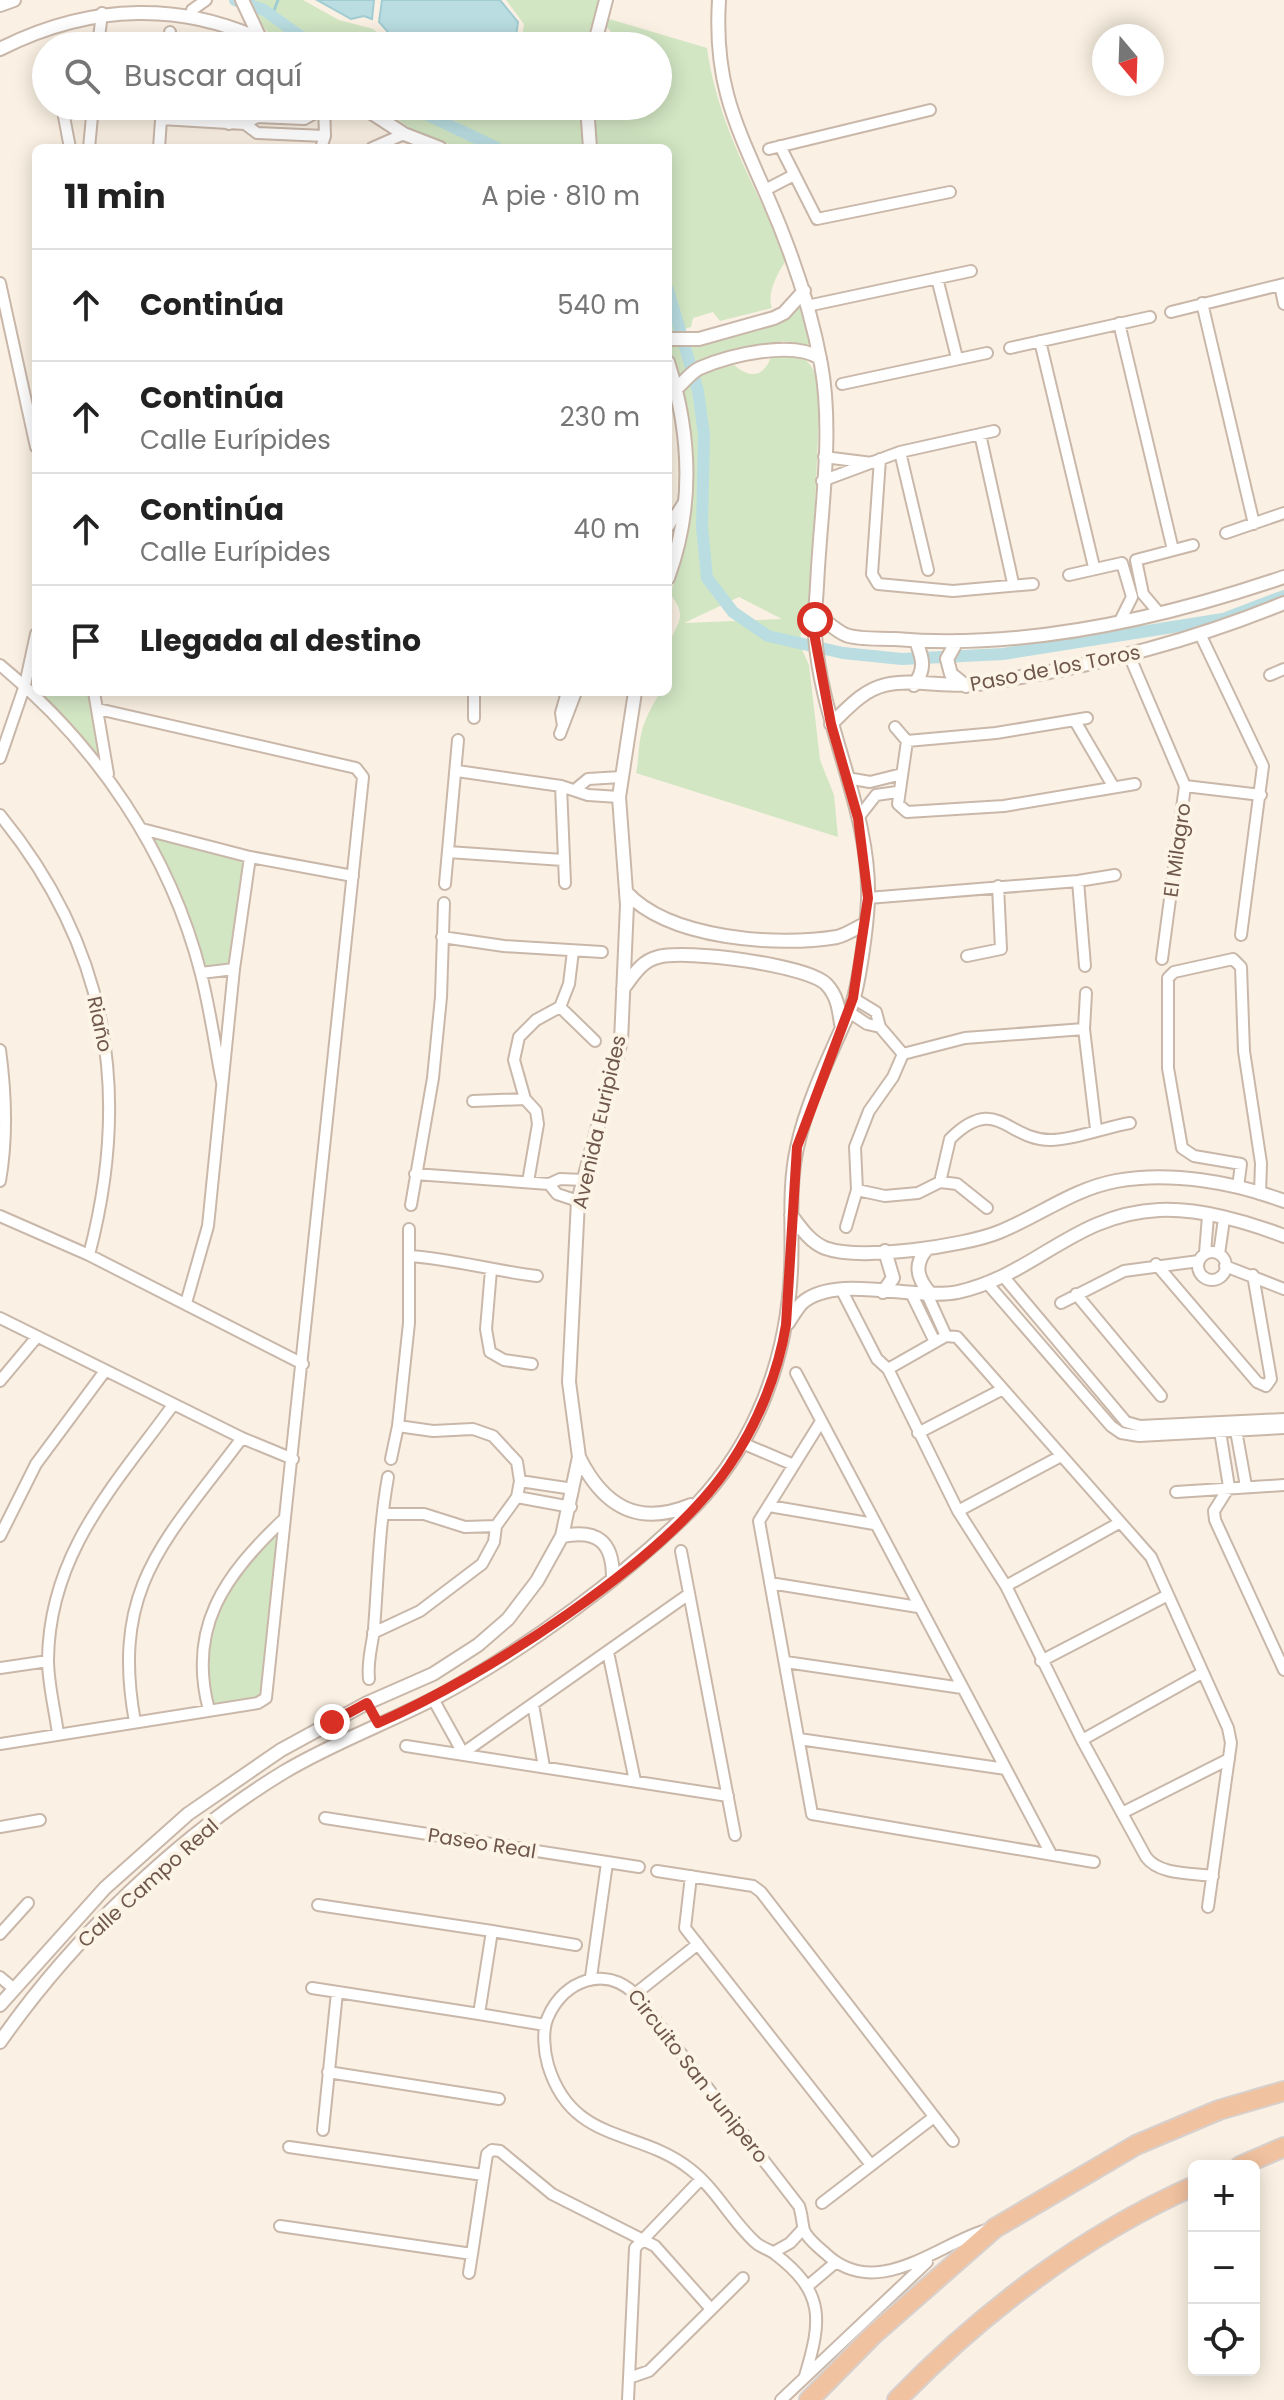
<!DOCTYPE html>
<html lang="es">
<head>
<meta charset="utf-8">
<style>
	body { margin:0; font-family:Poppins,sans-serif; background:#f6f6f6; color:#222 }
	.controls { position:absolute; right:24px; bottom:24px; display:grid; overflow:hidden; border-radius:12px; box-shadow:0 4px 20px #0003 }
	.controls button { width:72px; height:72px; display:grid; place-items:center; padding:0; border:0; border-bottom:2px solid #e0e0e0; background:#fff; color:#222; font:40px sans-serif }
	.compass { position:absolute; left:1092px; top:24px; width:72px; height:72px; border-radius:50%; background:#fff; box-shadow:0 4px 20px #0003; rotate:161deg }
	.stop { position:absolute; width:24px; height:24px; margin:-18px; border:6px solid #d93025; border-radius:50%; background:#fff }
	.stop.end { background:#d93025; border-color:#fff; box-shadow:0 2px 8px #0008 }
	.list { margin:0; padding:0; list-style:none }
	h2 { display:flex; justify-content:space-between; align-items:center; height:104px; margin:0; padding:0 32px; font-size:34px }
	h2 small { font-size:26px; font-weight:400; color:#767676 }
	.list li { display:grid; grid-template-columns:52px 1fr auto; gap:24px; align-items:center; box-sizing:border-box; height:112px; padding:0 32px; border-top:2px solid #e0e0e0 }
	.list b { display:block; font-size:30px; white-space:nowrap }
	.list p { margin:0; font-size:26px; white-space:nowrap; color:#767676 }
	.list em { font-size:26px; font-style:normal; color:#767676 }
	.icon { flex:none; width:44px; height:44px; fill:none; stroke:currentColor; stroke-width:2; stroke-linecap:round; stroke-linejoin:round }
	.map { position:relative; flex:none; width:1284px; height:2400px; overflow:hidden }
	.search { position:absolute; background:#fff; box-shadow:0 4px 20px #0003; left:32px; top:32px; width:640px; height:88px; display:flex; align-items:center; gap:20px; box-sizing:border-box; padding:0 28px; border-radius:44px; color:#767676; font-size:30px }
	.panel { position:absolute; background:#fff; box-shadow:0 4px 20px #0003; left:32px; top:144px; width:640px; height:552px; border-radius:12px }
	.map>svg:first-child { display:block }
</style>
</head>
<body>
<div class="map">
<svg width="1284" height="2400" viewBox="0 0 1284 2400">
	<rect width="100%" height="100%" fill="#faf0e3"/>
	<!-- green -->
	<path fill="#d2e6c3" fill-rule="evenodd" d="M 251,0 L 303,0 L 339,20 L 373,29 L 393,46 L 325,46 Z
		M 506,0 L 600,0 L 587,46 L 514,46 L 522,38 L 524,24 Z
		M 254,9 L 263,12 L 309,46 C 277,46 267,37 254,9 Z
		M 606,18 L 707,48 C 717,123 756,190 788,257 C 779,271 766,292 772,308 L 720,321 L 713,312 L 693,318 L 691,327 L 674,332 L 668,329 L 668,148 L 598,148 L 593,106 L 658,106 L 658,46 L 615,46 L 610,30 L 603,24 Z
		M 377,106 L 399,106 L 487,148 C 439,148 416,133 377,106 Z
		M 427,106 L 583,106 L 589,148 L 505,148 Z
		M 800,301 L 811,345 L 783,341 L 693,362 L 679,376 L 668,342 L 782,317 Z
		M 785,354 C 809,355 813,367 820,387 L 811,603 L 805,607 L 803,618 L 810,626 L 809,632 L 802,629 L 799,643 L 809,665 L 820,760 L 834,795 L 838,837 L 636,773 C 639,760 638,747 641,735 C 644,719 653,705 660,692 L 668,692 C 668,678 665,660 668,647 C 675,624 690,618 670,594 C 697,524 699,464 683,391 L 697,374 L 734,365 C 750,379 764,377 771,357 ZM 739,597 L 782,619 L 684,623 Z
		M 36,634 L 36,692 L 94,692 L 108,776 L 25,685 Z
		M 142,829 L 250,857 L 234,969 L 201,973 Z
		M 283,1520 L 266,1698 L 209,1710 L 201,1644 L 220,1597 Z"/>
	<!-- water -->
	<path fill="#b9dde1" stroke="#a1ccd2" stroke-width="2" d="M 317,0 L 374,0 L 372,19 L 364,16 L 351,19 Z
		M 382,0 L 500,0 L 518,22 L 516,36 L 508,45 L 406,46 L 395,40 L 379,22 Z"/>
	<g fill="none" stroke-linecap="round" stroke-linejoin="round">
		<!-- stream -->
		<path stroke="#a1ccd2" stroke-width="3" d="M 272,16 L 278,0"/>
		<!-- canal -->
		<path stroke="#b9dde1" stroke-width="12" d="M 235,0 L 264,10 L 314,46
			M 409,106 L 497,148
			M 668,290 L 698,391 L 704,435 L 702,527 L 707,578 L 733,612 L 768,636 L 843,653 L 902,659 L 1003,654 L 1223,619 L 1284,596"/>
		<!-- minor casing -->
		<g stroke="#c9b8aa" stroke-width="14">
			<path id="minor" d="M 192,10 L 206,0
				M 98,46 L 102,13
				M 169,46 L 170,32
				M 62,106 L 70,148
				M 161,119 L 245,124 L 257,117 L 304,119 L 324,108
				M 229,124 L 230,106
				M 245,124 L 257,133 L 325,136
				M 780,146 L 817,219 L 950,192
				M 89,148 L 93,106
				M 159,148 L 162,106
				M 321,148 L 325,136 L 324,106
				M 372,148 L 404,134
				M 769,149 L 930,110
				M 765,190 L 794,175
				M 937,278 L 957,358
				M 0,283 L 36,447
				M 1280,285 L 1284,304
				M 1202,303 L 1254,524
				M 807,306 L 971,271
				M 1171,312 L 1284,284
				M 1119,323 L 1173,550
				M 1040,341 L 1094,567
				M 1010,348 L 1150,317
				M 842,384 L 987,353
				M 980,434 L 1013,583
				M 900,452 L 928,570
				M 824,457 L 872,463
				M 880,459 L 872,574 L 878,584 L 953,591 L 1033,584
				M 822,481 L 900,452 L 994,431
				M 668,527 L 684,502
				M 1226,533 L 1284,513
				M 1069,575 L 1122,563 L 1132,597 L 1120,621
				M 1159,613 L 1143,594 L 1136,560 L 1193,545
				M 1201,636 L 1263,766 L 1241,935
				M 1129,655 L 1185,786 L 1162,959
				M 0,665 C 96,744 170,852 201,974 C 210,1009 215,1046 222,1082
				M 1270,675 L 1284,669
				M 94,692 L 108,774
				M 474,718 L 474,692
				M 1075,721 L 1113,786
				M 563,726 L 561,713 L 567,692
				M 895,727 L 907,741 L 898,804 L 907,812 L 1004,806 L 1135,784
				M 560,734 L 576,692
				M 907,741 L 996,733 L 1087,718
				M 0,758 L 25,685 L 36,634
				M 457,771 L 561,786 L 588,795 L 619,797
				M 847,778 L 870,782 L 902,774
				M 561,786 L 565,883
				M 1185,786 L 1261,795
				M 576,789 L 588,779 L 621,777
				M 0,815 C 108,947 132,1092 89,1255
				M 858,818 L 876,795 L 897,792
				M 142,829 L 250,857 L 353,876
				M 448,852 L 563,860
				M 1078,881 L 1085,966
				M 445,884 L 458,740
				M 868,898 L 1078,881 L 1115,875
				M 442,937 L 504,946 L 602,952
				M 967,956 L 1001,949 L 998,886
				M 201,973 L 234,969
				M 1086,993 L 1084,1029 L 1096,1129
				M 853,998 L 876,1012 L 880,1027 L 903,1054
				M 560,1007 L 595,1041
				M 849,1012 L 867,1024 L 880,1027
				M 0,1050 C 6,1094 8,1136 0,1181
				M 903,1054 L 965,1038 L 1084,1029
				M 473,1101 L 525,1099
				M 415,1174 L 549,1184 L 560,1179 L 584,1180
				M 528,1182 L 538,1124 L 536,1111 L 525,1099 L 514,1060 L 519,1037 L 536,1020 L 560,1007 L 569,984 L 573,951
				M 940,1182 L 950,1139 C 997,1093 1006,1140 1051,1140 C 1074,1140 1106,1127 1130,1123
				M 549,1184 L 557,1194 L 578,1201
				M 1238,1187 L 1241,1164 L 1194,1156 L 1182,1148 L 1168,1068 L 1168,978 L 1174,972 L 1233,959 L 1241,967 L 1244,1051 L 1261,1163 L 1260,1194
				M 857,1190 L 885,1196 L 918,1193 L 940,1182 L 957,1184 L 987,1208
				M 411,1205 L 433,1078 L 441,997 L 444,903
				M 0,1216 L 89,1255 L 303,1364
				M 846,1227 L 857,1190 L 855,1147 L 869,1111 L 893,1077 L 903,1054
				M1198 1266a14 14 0 1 1 28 0a14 14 0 1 1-28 0Z
				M 1205,1253 L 1208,1216
				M 1219,1254 L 1224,1219
				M 410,1256 C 453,1259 494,1271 537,1276
				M 1156,1264 L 1257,1382 L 1266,1386 L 1271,1379 L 1253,1275
				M 1225,1266 L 1284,1289
				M 491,1270 L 486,1329 L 490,1352 L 504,1360 L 532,1364
				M 1003,1276 L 1126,1422 L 1140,1426 L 1284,1419
				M 987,1283 L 1111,1426 L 1121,1433 L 1139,1436 L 1284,1428
				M 841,1289 L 877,1359 L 888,1369 L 958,1511 L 1006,1586 L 1082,1740 L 1146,1857 C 1159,1875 1191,1873 1213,1876
				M 911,1293 L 935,1342
				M 927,1294 L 946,1336
				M 1076,1294 L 1161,1396
				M 186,1303 L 208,1226 L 234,969 L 250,857
				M 1061,1303 L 1124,1271 L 1199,1261
				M 0,1318 L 242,1438 L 293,1459
				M 888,1369 L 946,1336 L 957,1337 L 1151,1557 L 1228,1728 L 1231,1743 L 1208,1907
				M 796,1373 L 1051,1854
				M 0,1381 L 36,1338
				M 820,1423 L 759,1521 L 812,1814 L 1094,1862
				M 1219,1425 L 1229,1487 L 1214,1511 L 1215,1520 L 1284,1670
				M 1235,1425 L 1246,1486
				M 918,1433 L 1003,1389
				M 742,1443 L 794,1465
				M 391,1459 L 398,1426 L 409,1323 L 409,1229
				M 520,1481 L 573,1489
				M 1176,1492 L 1284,1485
				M 517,1497 L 571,1507
				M 769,1506 L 874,1524
				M 958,1511 L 1061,1456
				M 385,1514 L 424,1514 L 465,1527 L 496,1526
				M 0,1536 L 36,1464 L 105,1371
				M 681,1551 L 735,1835
				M 770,1583 L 918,1607
				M 1006,1586 L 1119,1523
				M 373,1633 L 420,1611 L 482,1564 L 494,1542 L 496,1526 L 517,1497 L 520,1481 L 517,1462 L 493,1436 L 473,1429 L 433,1431 L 398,1426
				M 608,1652 L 635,1781
				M 1041,1661 L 1168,1595
				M 786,1662 L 962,1688
				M 0,1668 L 48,1661
				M 369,1679 C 367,1660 372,1647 374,1629 C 378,1578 379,1527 388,1477
				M 433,1699 L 463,1753
				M 533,1704 L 544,1767
				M 209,1710 C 187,1628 224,1576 283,1520
				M 135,1722 C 110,1586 166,1540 242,1438
				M 58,1734 C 55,1710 48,1684 48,1660 C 49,1553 115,1485 173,1405
				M 799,1739 L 1006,1769
				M 1082,1740 L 1202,1673
				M 0,1744 L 258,1703 L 266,1698 L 363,777 L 356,768 L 98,709
				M 406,1746 L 728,1796
				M 463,1753 L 689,1594
				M 1122,1813 L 1229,1759
				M 325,1818 L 639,1867
				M 0,1827 L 40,1820
				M 657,1871 L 753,1886 L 761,1892 L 953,2141
				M 691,1876 L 685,1928 L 871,2165
				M 492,1931 L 576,1945
				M 0,1934 L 28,1903
				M 0,1977 L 13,1988
				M 591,1977 L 607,1863
				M 312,1988 L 479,2014 L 492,1931 L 318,1905
				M 635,1994 L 698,1944
				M 479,2014 L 545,2025
				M 328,2072 L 499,2099
				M 323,2130 L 337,1992
				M 289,2147 L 483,2175
				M 822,2203 L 934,2117
				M 280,2226 L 472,2254 L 487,2154 L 492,2150 L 500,2151 L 552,2194 L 655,2246 L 711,2309
				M 774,2252 L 790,2243 L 803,2229
				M 469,2273 L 472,2254
				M 809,2285 L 835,2263
				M 805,2376 C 822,2320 825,2292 775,2254 C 769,2249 761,2248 755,2242 C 731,2220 716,2189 690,2169 C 639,2128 572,2145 548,2065 C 544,2051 542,2030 548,2017 C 564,1980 605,1965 635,1994 L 799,2206 C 802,2214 802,2223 804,2230 C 807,2238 819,2248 825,2253 C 876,2302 936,2245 986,2230
				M 629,2378 L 649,2371 L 743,2278
				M 628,2400 L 635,2248 L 701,2179
				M 781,2400 L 927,2262"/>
		</g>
		<!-- tertiary casing -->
		<g stroke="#c9b8aa" stroke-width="16">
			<path id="tertiary" d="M 242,0 L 259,36
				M 0,5 L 14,0
				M 594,46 L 606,0
				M 0,49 C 91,3 185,0 274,46
				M 361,106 L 404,134 L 440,148
				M 587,106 L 590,148
				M 668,339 L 699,339 L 774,318 L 784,313 L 804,291
				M 668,362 C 691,434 694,507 668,578
				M 676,389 C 684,382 691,372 700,368 C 730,355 792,340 820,358
				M 816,614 C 825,620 836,631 846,635 C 860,640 880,638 895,639 C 1025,650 1161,619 1284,577
				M 957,641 L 947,659 L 951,674 L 966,686
				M 914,685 C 926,669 923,659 916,641
				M 831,724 C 847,709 863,690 885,685 C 913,678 947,688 977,684 C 1083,669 1184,644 1284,603
				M 626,892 C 669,939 777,947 837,937 C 846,935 856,928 865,924
				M 623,989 C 633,976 641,961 658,957 C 686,949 806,965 826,984 C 837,995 839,1009 841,1024
				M 791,1215 C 801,1228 810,1242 825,1248 C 860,1261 965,1246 999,1232 C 1039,1216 1073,1189 1116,1181 C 1170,1171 1233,1182 1284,1201
				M 926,1250 C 913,1266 918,1280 931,1294
				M 883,1292 L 893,1278 L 885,1251
				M 788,1323 C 792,1317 797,1308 802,1303 C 836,1273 915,1301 958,1292 C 1035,1275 1074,1214 1159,1210 C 1199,1208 1248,1222 1284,1236
				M 579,1457 C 603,1506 638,1527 691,1505
				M 562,1536 C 598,1529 613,1542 613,1578
				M 0,2005 L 105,1888 L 188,1814 L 281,1750 L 367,1703 L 433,1674 L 478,1645 L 508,1619 L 537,1581 L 562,1536 L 579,1457 L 569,1382 L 578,1201 L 621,1041 L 627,905 L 619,797 L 635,692
				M 0,2042 C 71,1940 177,1837 284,1772 C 334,1742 388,1723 439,1696 C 526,1649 627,1575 696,1505 C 757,1441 787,1358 791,1271 C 793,1230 788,1188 797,1148 C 807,1101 831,1053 850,1010 C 859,988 867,925 868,900 C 871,810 821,725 815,635 C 814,619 816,602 817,586 C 820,515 834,434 821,364 C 810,304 789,245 764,189 C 733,119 714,79 719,0"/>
		</g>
		<!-- trunk casing -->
		<g stroke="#d7d0cd" stroke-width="22">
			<path id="trunk" d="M 1240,2166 L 1284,2147
				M 809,2400 L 873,2335 L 995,2228 L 1136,2145 L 1219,2110 L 1284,2091
				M 897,2400 C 981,2313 1083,2235 1194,2186"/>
		</g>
		<!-- minor -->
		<use href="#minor" stroke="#fff" stroke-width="10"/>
		<!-- tertiary -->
		<use href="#tertiary" stroke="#fff" stroke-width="12"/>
		<!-- trunk -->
		<use href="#trunk" stroke="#f1c2a0" stroke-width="18"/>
	</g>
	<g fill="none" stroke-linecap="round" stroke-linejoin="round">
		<!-- route -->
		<path stroke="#d93025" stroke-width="10" d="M 332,1722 L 367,1703 L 378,1723 C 484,1677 664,1562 729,1466 C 757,1425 778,1374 786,1325 L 797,1147 L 853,998 L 868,898 L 858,818 L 831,724 L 814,633 L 815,620"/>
	</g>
	<g text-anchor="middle" stroke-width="8" stroke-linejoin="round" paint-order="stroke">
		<!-- street labels -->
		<g font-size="20" fill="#6f574b" stroke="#fdf4e8">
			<text transform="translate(1055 668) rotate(-11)" y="7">Paso de los Toros</text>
			<text transform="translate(1177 850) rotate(-82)" y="7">El Milagro</text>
			<text transform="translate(100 1024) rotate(78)" y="7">Riaño</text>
			<text transform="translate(599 1122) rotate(-77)" y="7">Avenida Euripides</text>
			<text transform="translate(482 1843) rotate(9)" y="7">Paseo Real</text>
			<text transform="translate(148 1883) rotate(-42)" y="7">Calle Campo Real</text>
			<text transform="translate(698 2076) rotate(52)" y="7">Circuito San Junipero</text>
		</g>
	</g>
</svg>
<div class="controls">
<button>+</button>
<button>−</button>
<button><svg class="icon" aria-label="locate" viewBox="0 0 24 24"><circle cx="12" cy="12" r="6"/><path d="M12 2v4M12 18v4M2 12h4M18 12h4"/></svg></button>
</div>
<svg class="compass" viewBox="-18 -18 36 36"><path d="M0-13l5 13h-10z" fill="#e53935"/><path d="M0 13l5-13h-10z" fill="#767676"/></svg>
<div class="stop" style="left:815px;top:620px"></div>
<div class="stop end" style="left:332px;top:1722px"></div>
<div class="search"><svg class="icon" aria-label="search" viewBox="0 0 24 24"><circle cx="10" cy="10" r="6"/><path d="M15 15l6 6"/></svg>Buscar aquí</div>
<section class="panel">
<h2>11 min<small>A pie · 810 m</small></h2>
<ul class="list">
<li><svg class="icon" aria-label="ahead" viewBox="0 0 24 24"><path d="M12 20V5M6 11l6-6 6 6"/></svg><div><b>Continúa</b></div><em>540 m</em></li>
<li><svg class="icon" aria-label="ahead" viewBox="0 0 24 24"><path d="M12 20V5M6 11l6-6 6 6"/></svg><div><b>Continúa</b><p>Calle Eurípides</p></div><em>230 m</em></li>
<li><svg class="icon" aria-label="ahead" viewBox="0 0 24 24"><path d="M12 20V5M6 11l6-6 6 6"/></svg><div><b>Continúa</b><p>Calle Eurípides</p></div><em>40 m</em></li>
<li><svg class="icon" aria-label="arrive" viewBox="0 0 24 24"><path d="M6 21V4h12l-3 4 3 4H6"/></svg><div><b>Llegada al destino</b></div></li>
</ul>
</section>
</div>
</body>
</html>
